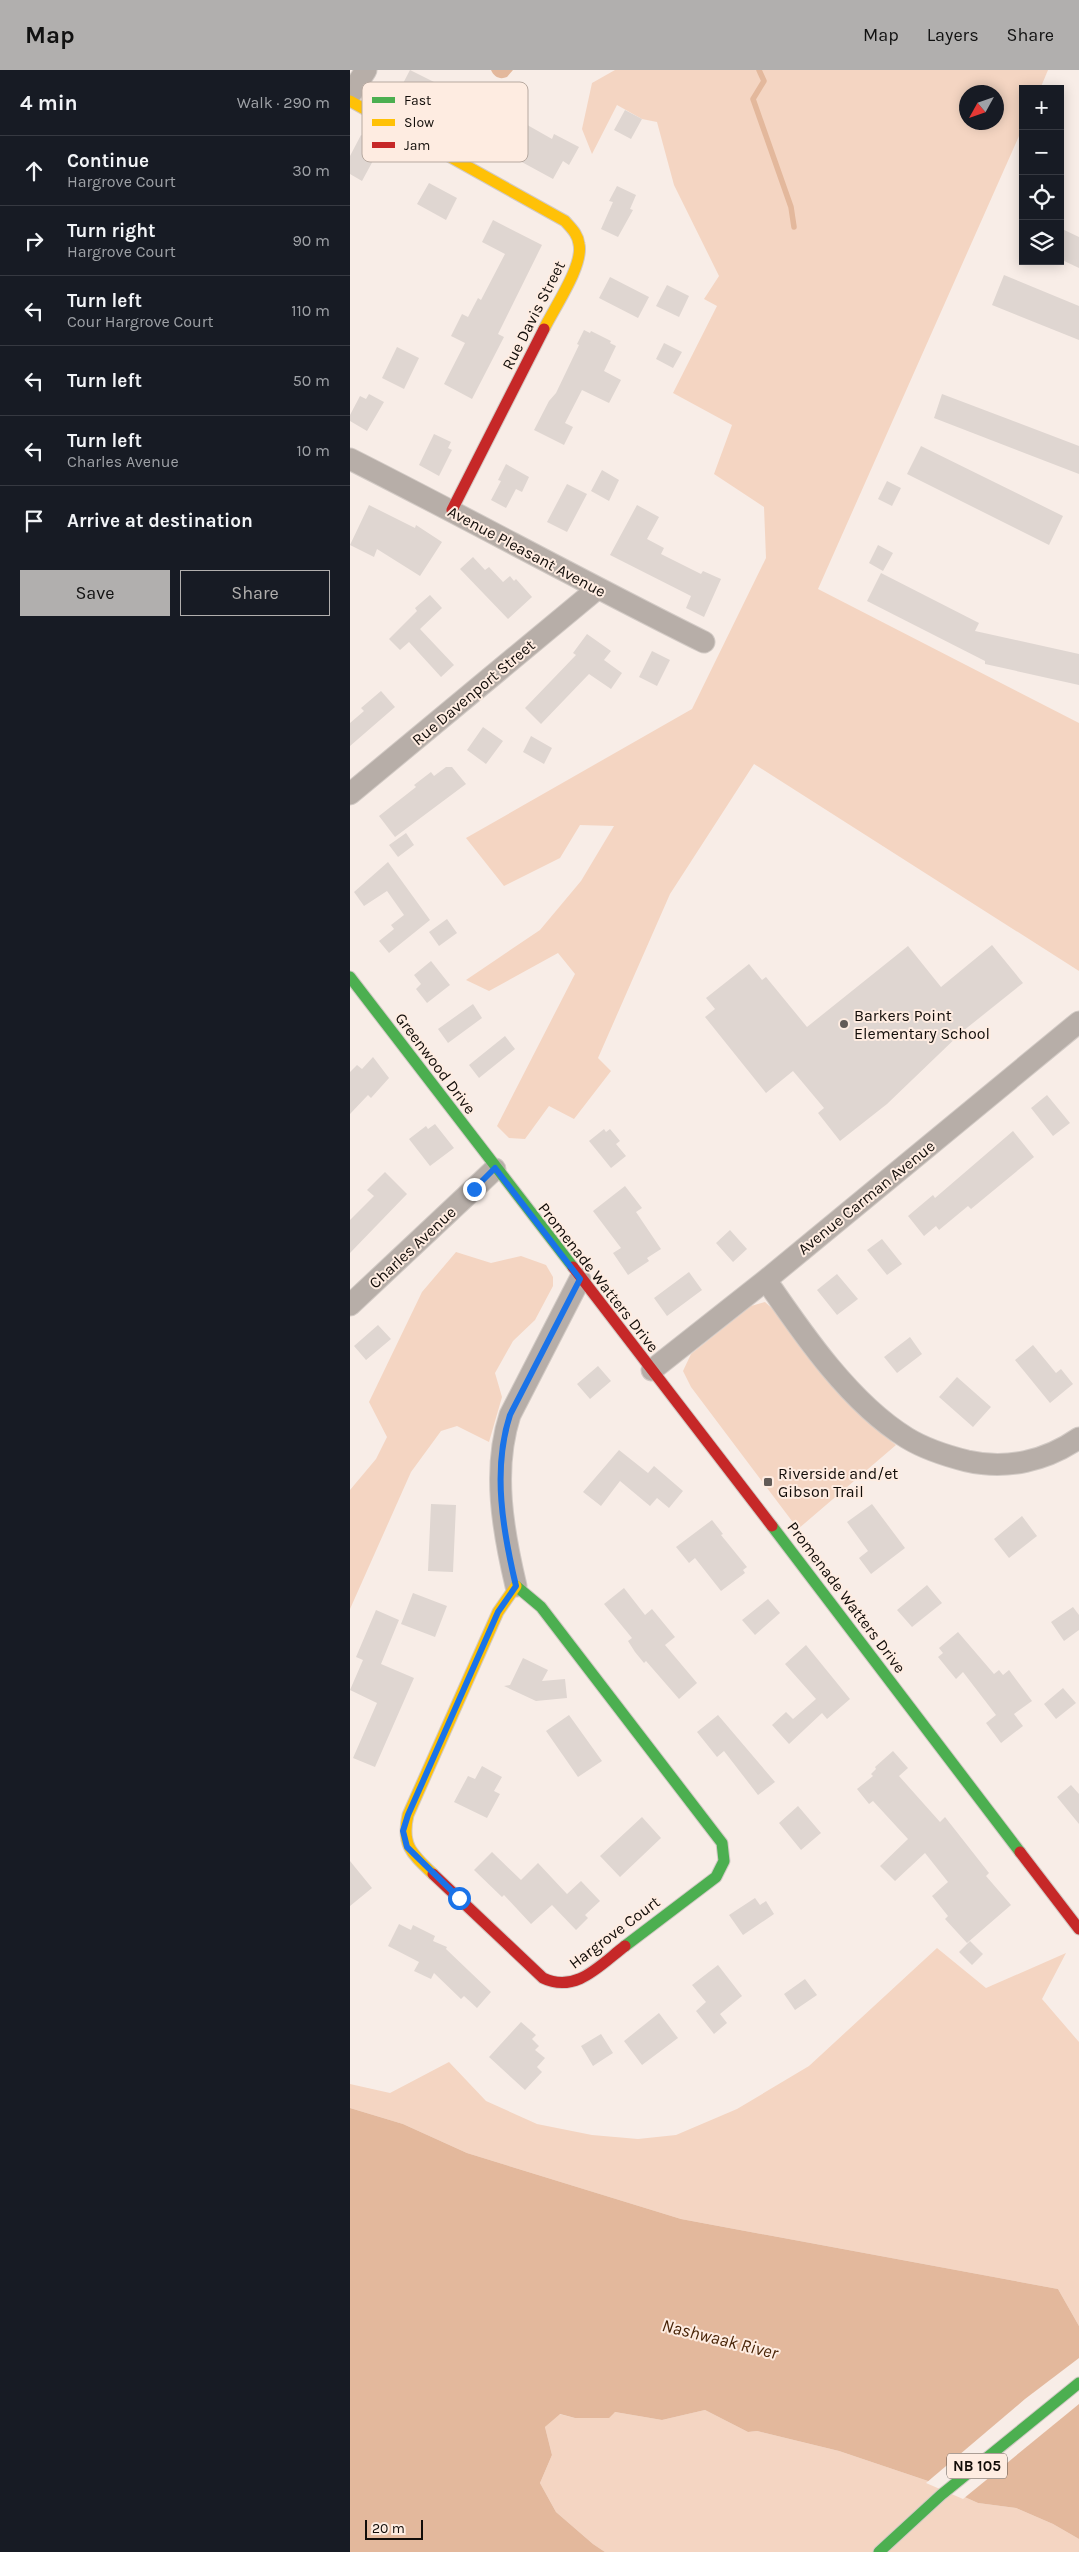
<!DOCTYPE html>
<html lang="en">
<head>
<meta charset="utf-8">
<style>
	body { margin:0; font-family:Karla,sans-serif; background:#20242c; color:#f1f3f6 }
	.controls { position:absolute; right:15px; top:15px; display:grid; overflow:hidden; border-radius:0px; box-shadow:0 2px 12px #0003 }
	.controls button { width:45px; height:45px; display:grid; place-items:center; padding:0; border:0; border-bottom:1px solid #363941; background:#171b24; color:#f1f3f6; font:25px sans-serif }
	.compass { position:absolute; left:609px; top:15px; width:45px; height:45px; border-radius:50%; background:#171b24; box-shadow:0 2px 12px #0003; rotate:230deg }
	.scale { position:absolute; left:15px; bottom:12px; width:58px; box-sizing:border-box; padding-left:5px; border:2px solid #120d09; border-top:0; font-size:14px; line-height:18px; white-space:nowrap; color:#120d09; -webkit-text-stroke:4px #feece1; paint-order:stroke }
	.stop { position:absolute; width:15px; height:15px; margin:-11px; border:4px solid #1a73e8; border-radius:50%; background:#fff }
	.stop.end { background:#1a73e8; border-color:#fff; box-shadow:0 1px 5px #0008 }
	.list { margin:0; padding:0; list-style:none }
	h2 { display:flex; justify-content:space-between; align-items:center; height:65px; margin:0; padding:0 20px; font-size:21px }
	h2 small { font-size:16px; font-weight:400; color:#9ea1a6 }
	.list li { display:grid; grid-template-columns:32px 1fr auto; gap:15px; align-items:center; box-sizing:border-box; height:70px; padding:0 20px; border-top:1px solid #363941 }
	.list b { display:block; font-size:19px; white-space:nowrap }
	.list p { margin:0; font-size:16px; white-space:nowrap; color:#9ea1a6 }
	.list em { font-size:16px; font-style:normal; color:#9ea1a6 }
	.actions { display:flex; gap:10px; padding:15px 20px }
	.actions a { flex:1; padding:11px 0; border:1px solid #b1afae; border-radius:0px; text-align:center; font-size:18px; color:#b1afae }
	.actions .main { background:#b1afae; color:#111 }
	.icon { flex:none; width:28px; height:28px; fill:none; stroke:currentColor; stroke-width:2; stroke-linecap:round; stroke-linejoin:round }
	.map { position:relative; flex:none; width:729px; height:2482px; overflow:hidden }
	header { display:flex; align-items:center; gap:30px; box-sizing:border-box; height:70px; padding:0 25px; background:#b1afae; color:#111 }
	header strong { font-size:24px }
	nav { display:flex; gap:28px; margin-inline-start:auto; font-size:18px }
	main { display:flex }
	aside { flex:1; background:#171b24 }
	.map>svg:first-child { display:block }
</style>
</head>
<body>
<header>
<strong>Map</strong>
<nav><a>Map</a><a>Layers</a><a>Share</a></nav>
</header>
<main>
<aside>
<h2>4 min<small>Walk · 290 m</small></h2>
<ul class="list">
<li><svg class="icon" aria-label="ahead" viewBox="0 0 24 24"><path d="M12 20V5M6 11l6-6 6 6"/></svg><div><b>Continue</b><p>Hargrove Court</p></div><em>30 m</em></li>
<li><svg class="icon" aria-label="right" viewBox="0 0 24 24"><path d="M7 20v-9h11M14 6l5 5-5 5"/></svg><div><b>Turn right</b><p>Hargrove Court</p></div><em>90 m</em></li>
<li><svg class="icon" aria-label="left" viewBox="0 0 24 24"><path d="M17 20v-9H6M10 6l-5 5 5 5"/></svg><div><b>Turn left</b><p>Cour Hargrove Court</p></div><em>110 m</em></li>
<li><svg class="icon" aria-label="left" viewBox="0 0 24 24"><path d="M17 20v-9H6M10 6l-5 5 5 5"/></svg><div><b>Turn left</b></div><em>50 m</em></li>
<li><svg class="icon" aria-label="left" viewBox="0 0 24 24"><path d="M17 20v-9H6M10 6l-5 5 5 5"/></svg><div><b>Turn left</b><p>Charles Avenue</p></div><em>10 m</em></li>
<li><svg class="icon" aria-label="arrive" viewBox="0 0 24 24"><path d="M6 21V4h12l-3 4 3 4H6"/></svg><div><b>Arrive at destination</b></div></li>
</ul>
<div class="actions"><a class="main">Save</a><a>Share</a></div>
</aside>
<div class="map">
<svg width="729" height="2482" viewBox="0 0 729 2482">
	<rect width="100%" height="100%" fill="#f8ede7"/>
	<!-- green -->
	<path fill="#f4d5c2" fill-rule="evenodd" d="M 265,0 L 698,0 L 690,19 L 673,19 L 673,57 L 468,519 L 729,653 L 729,901 L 404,694 L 320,824 L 248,988 L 261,1001 L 224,1049 L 199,1036 L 175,1069 L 159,1068 L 147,1056 L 225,904 L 208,883 L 139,921 L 116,910 L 190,860 L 231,811 L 264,756 L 230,755 L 210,788 L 154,816 L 116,768 L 342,639 L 416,488 L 414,437 L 364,404 L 382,355 L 323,323 L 367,236 L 354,229 L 369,206 L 324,115 L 307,52 L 292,49 L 267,35 L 242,84 L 232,59 L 242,13 ZM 616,22 L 646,22 L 646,52 L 616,52 Z
		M 106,1182 L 141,1193 L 171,1186 L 196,1195 L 203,1207 L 203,1216 L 185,1250 L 163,1271 L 145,1303 L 152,1327 L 139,1372 L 107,1356 L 91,1361 L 61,1402 L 0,1539 L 0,1420 L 26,1389 L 37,1367 L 19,1332 L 72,1222 Z
		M 415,1232 C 438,1251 452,1277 470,1300 C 494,1329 517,1353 546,1375 L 448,1459 L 341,1317 L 333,1301 L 341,1284 L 401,1236 Z
		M 587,1878 L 636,1918 L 716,1883 L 692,1929 L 729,1972 L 729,2256 L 708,2219 L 331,2149 L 117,2083 L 53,2054 L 0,2038 L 0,2014 L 40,2023 L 99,1992 L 136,2031 L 187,2054 L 242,2065 L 288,2069 L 326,2065 L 387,2039 L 459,1996 Z
		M 355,2340 L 398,2362 L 407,2361 L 489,2381 L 581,2412 L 628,2433 L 666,2438 L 703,2454 L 729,2469 L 729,2482 L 255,2482 L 243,2474 L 206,2442 L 190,2413 L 202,2385 L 195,2357 L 209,2344 L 225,2348 L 265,2342 L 312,2350 Z"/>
	<!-- water -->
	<path fill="#e3b89c" d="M 141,0 L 163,0 L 157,7 C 150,10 144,7 141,0 Z
		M 0,2038 L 53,2054 L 117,2083 L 331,2149 L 708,2219 L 729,2256 L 729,2469 L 703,2454 L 666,2438 L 628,2433 L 581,2412 L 489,2381 L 407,2361 L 398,2362 L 355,2340 L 312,2350 L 265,2342 L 259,2348 L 225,2348 L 210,2344 L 195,2357 L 202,2385 L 190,2413 L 206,2442 L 243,2474 L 255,2482 L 0,2482 Z"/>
	<!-- pier -->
	<path fill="#f8ede7" d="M 729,2288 L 729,2334 L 613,2429 L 576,2413 L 675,2329 Z"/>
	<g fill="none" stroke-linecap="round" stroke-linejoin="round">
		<!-- stream -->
		<path stroke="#e3b89c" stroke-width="5.5" d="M 409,0 L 414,11 L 403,29 L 441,137 L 444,157"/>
	</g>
	<!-- building -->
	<path fill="#dfd6d1" d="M 60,0 L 90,15 L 77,39 L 48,23 Z
		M 127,17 L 146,28 L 142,35 L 202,69 L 204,64 L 229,77 L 219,95 L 213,91 L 203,109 L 144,77 L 147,73 L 108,51 Z
		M 275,40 L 292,49 L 281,69 L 264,60 Z
		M 11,65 L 31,76 L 12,111 L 0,104 L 0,86 Z
		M 79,113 L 107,128 L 96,150 L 67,134 Z
		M 267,116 L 286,125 L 280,139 L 283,140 L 268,167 L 251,159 L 263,132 L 259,131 Z
		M 143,150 L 192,175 L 148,264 L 154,267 L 122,329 L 94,314 L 115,273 L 101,266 L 112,244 L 118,247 L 128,228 L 131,230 L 155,184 L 132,172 Z
		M 710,158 L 729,167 L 729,198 L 710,189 Z
		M 654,205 L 729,236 L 729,270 L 642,235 Z
		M 260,207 L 299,227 L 288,248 L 249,228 Z
		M 317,215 L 339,226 L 329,247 L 306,236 Z
		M 234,260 L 240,263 L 241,261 L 261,271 L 260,273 L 266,276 L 254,301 L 271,310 L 259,333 L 232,320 L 215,353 L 223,357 L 214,375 L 184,360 L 199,331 L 206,323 L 229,275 L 227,274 Z
		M 314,273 L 332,282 L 323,298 L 306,289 Z
		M 47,277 L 69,288 L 54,319 L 32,308 Z
		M 19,324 L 34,332 L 17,361 L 0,351 L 0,345 L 10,326 L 16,329 Z
		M 592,324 L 729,376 L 729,404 L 584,348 Z
		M 84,364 L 101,372 L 98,378 L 102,380 L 89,406 L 69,395 Z
		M 571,376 L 713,446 L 699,475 L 557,404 Z
		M 156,394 L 179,407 L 172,422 L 166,419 L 156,438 L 141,430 L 151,411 L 148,410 Z
		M 252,400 L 269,410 L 259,431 L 241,421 Z
		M 537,411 L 551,418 L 542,436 L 528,429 Z
		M 217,414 L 237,424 L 217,462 L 197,452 Z
		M 19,435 L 65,458 L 66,455 L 92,472 L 70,506 L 27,479 L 24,487 L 0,475 Z
		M 287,435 L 309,447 L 297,469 L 314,478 L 311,484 L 351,504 L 353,501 L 371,509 L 354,547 L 336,538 L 341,526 L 260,485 Z
		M 528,475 L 543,483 L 533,501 L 519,493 Z
		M 123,487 L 135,500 L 139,497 L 153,512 L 160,506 L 164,511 L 166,509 L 182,527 L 158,549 L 110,499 Z
		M 531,503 L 629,553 L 625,561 L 729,584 L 729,615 L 635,594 L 635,591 L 517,531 Z
		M 80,525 L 92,538 L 70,559 L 104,595 L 91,607 L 59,572 L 50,580 L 39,569 L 67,541 L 65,538 Z
		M 237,564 L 261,581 L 254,590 L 272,603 L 261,619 L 239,604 L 191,654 L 175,638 L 226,585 L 223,583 Z
		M 302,581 L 320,590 L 307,616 L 289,607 Z
		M 31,621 L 45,637 L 0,676 L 0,653 L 14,641 L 11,638 Z
		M 133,657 L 153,671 L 136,694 L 117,680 Z
		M 181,666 L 202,678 L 194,694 L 173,682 Z
		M 96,697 L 102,697 L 116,714 L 45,767 L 29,746 L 66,717 L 64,715 L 81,702 L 84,706 Z
		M 56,763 L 64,775 L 48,787 L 39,775 Z
		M 38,792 L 80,850 L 39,883 L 29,871 L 44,859 L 41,855 L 54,845 L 37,821 L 14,836 L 4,822 Z
		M 97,849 L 107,863 L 89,876 L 79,862 Z
		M 642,875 L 673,913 L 613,961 L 537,1034 L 490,1071 L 468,1043 L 474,1038 L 443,1001 L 416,1023 L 355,947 L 365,939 L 356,928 L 399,894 L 412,910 L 416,907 L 457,957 L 558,876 L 591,917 Z
		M 81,891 L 100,915 L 77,933 L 66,919 L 71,914 L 64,905 Z
		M 123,934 L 132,948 L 98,973 L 88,959 Z
		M 155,966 L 165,979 L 129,1008 L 119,995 Z
		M 23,987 L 39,1008 L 21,1028 L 18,1025 L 0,1044 L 0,1002 L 7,995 L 12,999 Z
		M 697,1025 L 720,1053 L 703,1066 L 681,1038 Z
		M 85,1054 L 104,1078 L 80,1096 L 59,1069 L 76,1056 L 78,1059 Z
		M 254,1059 L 256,1062 L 260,1059 L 270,1071 L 266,1074 L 276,1086 L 261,1098 L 239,1071 Z
		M 663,1061 L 684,1087 L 621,1139 L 618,1136 L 589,1160 L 586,1156 L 574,1166 L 558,1146 L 583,1125 L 585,1128 Z
		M 35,1102 L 57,1124 L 0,1183 L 0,1150 L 24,1126 L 17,1120 Z
		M 275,1116 L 292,1138 L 286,1142 L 311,1179 L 297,1188 L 299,1191 L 278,1205 L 263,1183 L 271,1178 L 243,1141 Z
		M 380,1160 L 397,1179 L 383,1192 L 366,1173 Z
		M 532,1169 L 552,1194 L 537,1205 L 517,1180 Z
		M 339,1202 L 352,1220 L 317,1246 L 304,1228 Z
		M 487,1204 L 508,1229 L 487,1245 L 467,1220 Z
		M 28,1255 L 41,1269 L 16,1290 L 4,1276 Z
		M 560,1267 L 572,1284 L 547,1303 L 534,1287 Z
		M 683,1275 L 706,1303 L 711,1299 L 723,1314 L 700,1333 L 665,1290 Z
		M 248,1296 L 261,1311 L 240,1329 L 227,1314 Z
		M 607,1307 L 641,1337 L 623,1357 L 589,1327 Z
		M 269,1380 L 298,1403 L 304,1396 L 333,1421 L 319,1438 L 307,1428 L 300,1436 L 270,1411 L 251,1436 L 233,1422 Z
		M 81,1434 L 106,1435 L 103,1502 L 78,1501 Z
		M 522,1434 L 555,1478 L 521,1504 L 509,1488 L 518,1481 L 497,1452 Z
		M 672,1446 L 687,1466 L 659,1488 L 644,1469 Z
		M 362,1450 L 373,1464 L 371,1465 L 397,1497 L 393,1500 L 395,1503 L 371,1521 L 345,1488 L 339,1493 L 326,1477 Z
		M 577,1515 L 592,1533 L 562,1557 L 547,1540 Z
		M 274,1518 L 295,1545 L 302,1539 L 325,1567 L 315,1575 L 347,1613 L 329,1629 L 296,1591 L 294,1593 L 285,1582 L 278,1571 L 282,1568 L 254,1534 Z
		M 63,1523 L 97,1536 L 85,1567 L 51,1554 Z
		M 418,1529 L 430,1543 L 405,1565 L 392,1550 Z
		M 723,1537 L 729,1545 L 729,1560 L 714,1571 L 701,1552 Z
		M 26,1540 L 49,1550 L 31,1594 L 64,1608 L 25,1697 L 3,1688 L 27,1633 L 0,1620 L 13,1590 L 6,1587 Z
		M 608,1562 L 644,1604 L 649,1600 L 653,1605 L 659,1600 L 682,1631 L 664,1644 L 673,1656 L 651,1673 L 636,1653 L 646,1645 L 613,1602 L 606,1609 L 588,1587 L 593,1583 L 589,1578 Z
		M 456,1575 L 500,1629 L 477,1649 L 472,1643 L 439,1674 L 422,1655 L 436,1642 L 443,1649 L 466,1629 L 435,1594 Z
		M 173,1588 L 198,1600 L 192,1611 L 215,1609 L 217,1628 L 186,1631 L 154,1616 L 160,1615 Z
		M 713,1618 L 726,1633 L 706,1649 L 694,1634 Z
		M 219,1645 L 252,1691 L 228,1707 L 196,1661 Z
		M 368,1645 L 425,1712 L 408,1725 L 374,1681 L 367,1687 L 347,1662 Z
		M 543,1681 L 558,1698 L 549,1706 L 590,1752 L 595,1747 L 639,1803 L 636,1806 L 661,1835 L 617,1873 L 595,1849 L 598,1846 L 582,1826 L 598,1812 L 575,1783 L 545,1811 L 530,1796 L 558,1769 L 523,1731 L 519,1734 L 507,1719 L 523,1706 L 521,1704 L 526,1699 L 525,1697 Z
		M 132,1696 L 152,1707 L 144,1721 L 150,1724 L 137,1748 L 104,1732 L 118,1706 L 125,1709 Z
		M 721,1715 L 729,1724 L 729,1754 L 707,1727 Z
		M 448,1736 L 471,1763 L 451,1780 L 429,1753 Z
		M 292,1747 L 311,1768 L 270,1807 L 250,1786 Z
		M 142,1782 L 171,1810 L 188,1793 L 217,1824 L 231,1811 L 250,1831 L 235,1845 L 238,1848 L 226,1860 L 202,1835 L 181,1854 L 154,1825 L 152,1827 L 124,1800 Z
		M 0,1791 L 22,1818 L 0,1836 Z
		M 405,1828 L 410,1835 L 416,1831 L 424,1844 L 393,1865 L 379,1845 Z
		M 49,1854 L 61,1860 L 63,1855 L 85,1866 L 83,1871 L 97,1877 L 96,1879 L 141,1922 L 127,1938 L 114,1926 L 111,1929 L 84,1903 L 81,1909 L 64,1901 L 69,1892 L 38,1876 Z
		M 620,1871 L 633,1884 L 622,1895 L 609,1882 Z
		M 368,1895 L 392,1926 L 370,1944 L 377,1953 L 364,1964 L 346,1941 L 356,1932 L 342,1915 Z
		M 455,1909 L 467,1925 L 445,1940 L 434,1924 Z
		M 309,1943 L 328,1968 L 292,1995 L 274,1971 Z
		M 171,1952 L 186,1965 L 182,1969 L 189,1976 L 185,1980 L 195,1988 L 187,1997 L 192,2002 L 175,2020 L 139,1987 Z
		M 251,1964 L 263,1983 L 243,1996 L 231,1976 Z"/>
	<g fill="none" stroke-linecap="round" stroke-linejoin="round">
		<!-- street casing -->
		<g stroke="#d2cac5" stroke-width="23">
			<path id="street" d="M 0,25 L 16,0
				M 0,389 C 119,449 235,513 354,572
				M 0,724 L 247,519
				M 416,1210 C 453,1264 500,1333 557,1368 C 575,1379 597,1386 617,1391 C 657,1400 696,1391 729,1368
				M 0,1235 L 145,1099
				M 302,1300 L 416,1210 L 729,952
				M 166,1516 C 153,1461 142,1400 160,1345 L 230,1209"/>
		</g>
		<!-- fast casing -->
		<g stroke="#d2cac5" stroke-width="13">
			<path id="fast" d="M 0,907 L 223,1197
				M 422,1456 L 670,1782
				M 166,1516 L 191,1537 L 372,1773 L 374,1791 L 366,1807 L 275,1876
				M 529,2482 L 591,2425 L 729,2313"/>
		</g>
		<!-- slow casing -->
		<g stroke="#d2cac5" stroke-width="13">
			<path id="slow" d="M 0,31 L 215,151 C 221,158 228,164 229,174 C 234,195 204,238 194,259
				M 83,1804 C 62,1784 51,1775 58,1745 L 148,1542 L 166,1516"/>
		</g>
		<!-- jam casing -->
		<g stroke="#d2cac5" stroke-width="13">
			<path id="jam" d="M 102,440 L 194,259
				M 223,1197 L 422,1456
				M 670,1782 L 729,1859
				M 83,1804 L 193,1908 C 226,1924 250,1895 275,1876"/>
		</g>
		<!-- street -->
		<use href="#street" stroke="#b7aea8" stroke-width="21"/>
		<!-- fast -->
		<use href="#fast" stroke="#4caf50" stroke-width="11"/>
		<!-- slow -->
		<use href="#slow" stroke="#ffc107" stroke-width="11"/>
		<!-- jam -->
		<use href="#jam" stroke="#c62828" stroke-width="11"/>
	</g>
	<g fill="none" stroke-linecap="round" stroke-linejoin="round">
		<!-- route -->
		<path stroke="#1a73e8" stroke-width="6" d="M 109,1828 L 57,1777 L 53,1761 L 58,1745 L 148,1542 L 166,1516 C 153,1461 142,1400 160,1345 L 230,1209 L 145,1098 L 124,1119"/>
	</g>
	<!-- markers -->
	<g fill="#625b57" stroke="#feece1" stroke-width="2">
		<circle cx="494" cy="954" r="5"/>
		<rect x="413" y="1407" width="10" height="10" rx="2.5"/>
	</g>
	<g text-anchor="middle" stroke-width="4" stroke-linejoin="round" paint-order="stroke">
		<!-- shield labels -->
		<rect fill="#feece1" stroke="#59504a" stroke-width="1" x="597" y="2383.5" width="60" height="25" rx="4"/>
		<g font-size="15" font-weight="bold" fill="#120d09">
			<text x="627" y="2401">NB 105</text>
		</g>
		<!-- street labels -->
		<g font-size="16" fill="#120d09" stroke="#feece1">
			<text transform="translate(183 245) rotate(-63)" y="6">Rue Davis Street</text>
			<text transform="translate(177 481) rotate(28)" y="6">Avenue Pleasant Avenue</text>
			<text transform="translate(123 622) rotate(-40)" y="6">Rue Davenport Street</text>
			<text transform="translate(86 993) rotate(53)" y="6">Greenwood Drive</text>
			<text transform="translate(516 1127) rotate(-39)" y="6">Avenue Carman Avenue</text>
			<text transform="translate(62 1177) rotate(-43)" y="6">Charles Avenue</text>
			<text transform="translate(249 1207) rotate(52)" y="6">Promenade Watters Drive</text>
			<text transform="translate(497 1527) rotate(53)" y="6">Promenade Watters Drive</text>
			<text transform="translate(264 1862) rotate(-37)" y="6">Hargrove Court</text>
		</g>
		<!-- poi labels -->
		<g font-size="16" fill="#120d09" stroke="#feece1" text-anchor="start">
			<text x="504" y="951">Barkers Point<tspan x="504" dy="18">Elementary School</tspan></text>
			<text x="428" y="1409">Riverside and/et<tspan x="428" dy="18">Gibson Trail</tspan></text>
		</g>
		<!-- water labels -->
		<g font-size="18" font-style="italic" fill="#492407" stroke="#feece1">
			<text transform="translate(370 2269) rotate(14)" y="6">Nashwaak River</text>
		</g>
	</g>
	<!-- legend -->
	<rect x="12" y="12" width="166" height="80" rx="8" fill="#feece1" stroke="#b7a9a0" stroke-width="1"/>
	<rect x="22" y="27" width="23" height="6" fill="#4caf50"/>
	<rect x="22" y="49" width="23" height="7" fill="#ffc107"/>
	<rect x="22" y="72" width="23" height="6" fill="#c62828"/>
	<g font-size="14" fill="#120d09">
		<text x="54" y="35">Fast</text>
		<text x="54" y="57">Slow</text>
		<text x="54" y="80">Jam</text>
	</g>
</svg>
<div class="controls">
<button>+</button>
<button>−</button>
<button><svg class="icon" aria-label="locate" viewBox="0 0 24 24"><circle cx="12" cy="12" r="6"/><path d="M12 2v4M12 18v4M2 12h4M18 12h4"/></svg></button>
<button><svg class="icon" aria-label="layers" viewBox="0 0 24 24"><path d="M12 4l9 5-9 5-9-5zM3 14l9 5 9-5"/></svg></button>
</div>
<svg class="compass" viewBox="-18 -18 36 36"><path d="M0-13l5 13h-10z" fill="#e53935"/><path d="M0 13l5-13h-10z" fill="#9ea1a6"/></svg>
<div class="scale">20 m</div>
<div class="stop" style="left:109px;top:1828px"></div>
<div class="stop end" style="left:124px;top:1119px"></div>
</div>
</main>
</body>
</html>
